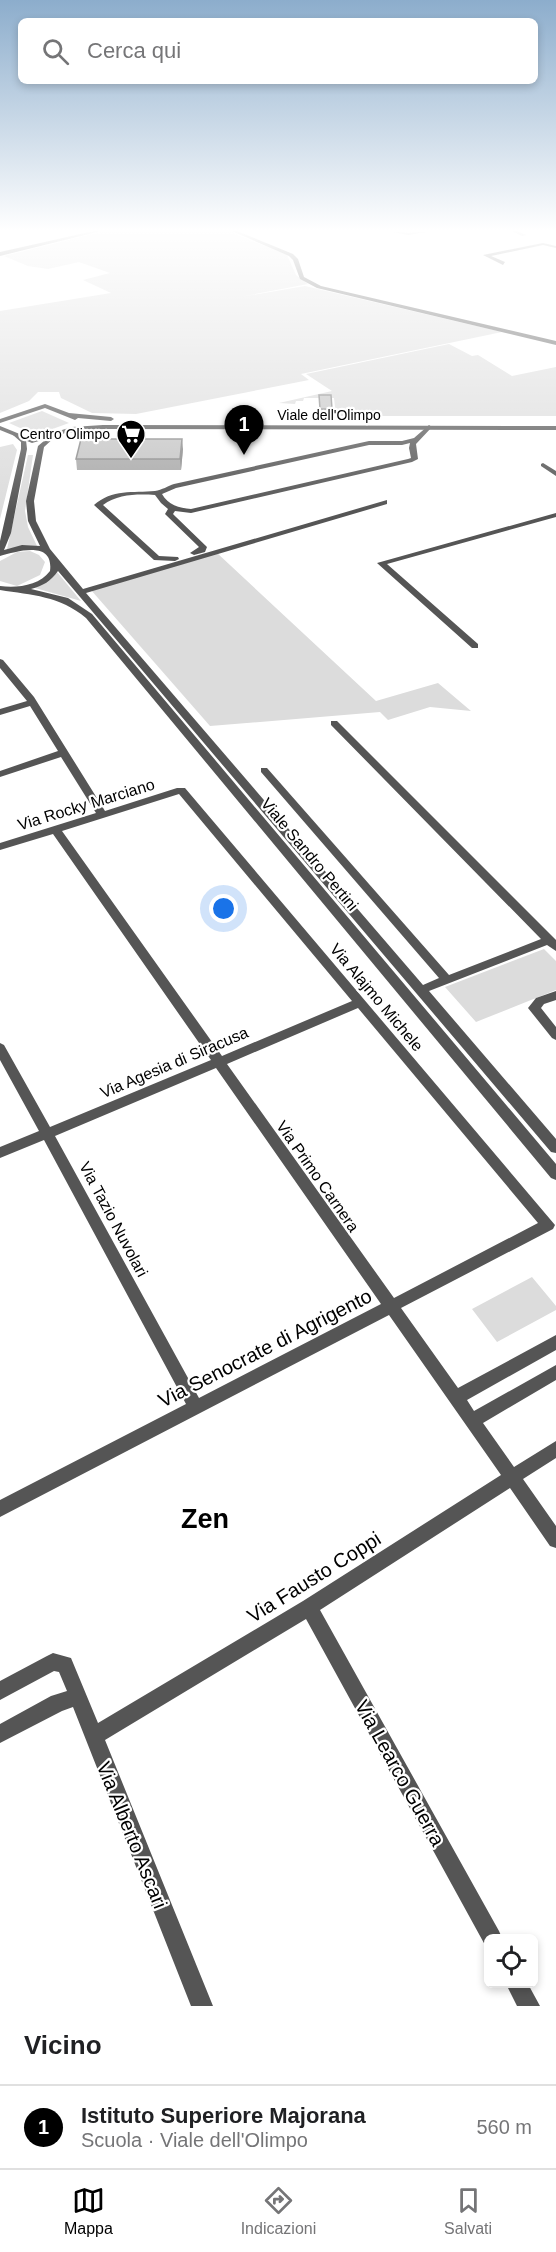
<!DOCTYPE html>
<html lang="it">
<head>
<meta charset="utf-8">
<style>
	body { margin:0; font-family:Helvetica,sans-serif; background:#f2f2f2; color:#202124 }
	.controls { position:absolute; right:18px; bottom:18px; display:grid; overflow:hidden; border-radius:9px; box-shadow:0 3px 9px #0003 }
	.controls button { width:54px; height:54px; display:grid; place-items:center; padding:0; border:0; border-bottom:2px solid #e0e0e0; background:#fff; color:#202124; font:30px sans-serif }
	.you { position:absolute; left:224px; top:909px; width:21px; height:21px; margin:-15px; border:4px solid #fff; border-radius:50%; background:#1a73e8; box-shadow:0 0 0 9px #1a73e833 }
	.badge { display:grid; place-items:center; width:39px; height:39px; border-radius:50%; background:#000; color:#fff; font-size:20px; font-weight:700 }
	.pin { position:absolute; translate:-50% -50px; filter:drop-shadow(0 2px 3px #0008) }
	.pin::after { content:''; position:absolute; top:32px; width:21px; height:18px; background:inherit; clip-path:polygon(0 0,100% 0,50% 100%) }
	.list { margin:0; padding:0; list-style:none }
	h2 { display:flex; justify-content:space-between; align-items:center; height:78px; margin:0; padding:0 24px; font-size:26px }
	h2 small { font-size:20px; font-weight:400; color:#757577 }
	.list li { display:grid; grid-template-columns:39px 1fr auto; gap:18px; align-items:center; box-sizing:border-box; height:84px; padding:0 24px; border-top:2px solid #e0e0e0 }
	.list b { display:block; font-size:22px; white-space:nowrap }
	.list p { margin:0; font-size:20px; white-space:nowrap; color:#757577 }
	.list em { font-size:20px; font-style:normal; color:#757577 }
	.icon { flex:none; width:33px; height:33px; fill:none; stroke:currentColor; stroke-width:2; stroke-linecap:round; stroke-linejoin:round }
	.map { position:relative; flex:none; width:556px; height:2006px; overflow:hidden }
	.search { position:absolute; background:#fff; box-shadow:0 3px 9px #0003; left:18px; right:18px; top:18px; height:66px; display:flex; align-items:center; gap:15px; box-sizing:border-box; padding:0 21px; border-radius:9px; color:#757577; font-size:22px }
	.sheet { height:162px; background:#fff }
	nav { display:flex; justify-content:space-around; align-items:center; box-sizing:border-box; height:84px; border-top:2px solid #e0e0e0; background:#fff; font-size:16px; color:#757577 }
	nav a { display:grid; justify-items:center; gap:3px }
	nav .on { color:#000 }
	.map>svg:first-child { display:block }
</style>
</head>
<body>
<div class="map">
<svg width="556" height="2006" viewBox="0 0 556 2006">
	<rect width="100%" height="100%" fill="#fff"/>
	<!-- green -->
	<path fill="#dcdcdc" d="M 105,231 L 228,231 L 287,255 L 296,275 L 308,284 L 240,297 L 305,286 L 502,332 L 301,374 L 309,380 L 136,414 L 92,413 L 61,398 L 59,392 L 38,392 L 29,401 L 0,413 L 0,311 L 111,293 L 83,280 L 110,273 L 79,262 L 48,269 L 28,266 L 4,256 Z
		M 449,344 L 472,356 L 478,355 L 512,376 L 556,367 L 556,416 L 336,416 L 334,398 L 304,398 L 303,401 L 296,401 L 295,404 L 279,403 L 332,391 L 306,374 Z
		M 42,411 L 69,423 L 36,435 L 9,423 Z
		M 13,444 L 17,450 L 0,519 L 0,447 Z
		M 28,455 L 33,455 L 25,511 L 28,527 L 37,546 L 7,549 Z
		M 30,551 L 39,555 L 45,562 L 40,575 L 17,586 L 0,581 L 0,561 L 17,552 Z
		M 216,552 L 376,701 L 438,683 L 471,711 L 430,707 L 388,720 L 380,712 L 210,726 L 91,590 Z
		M 55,572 L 57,572 L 81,601 L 35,588 Z
		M 544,949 L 556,961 L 556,990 L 476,1022 L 445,987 Z
		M 532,1277 L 556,1306 L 556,1310 L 497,1342 L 472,1309 Z"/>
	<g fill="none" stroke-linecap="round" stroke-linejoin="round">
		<!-- minor -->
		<path fill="#555" fill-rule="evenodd" d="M 94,231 L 101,231 L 0,256 L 0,252 Z
			M 232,231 L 237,231 L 293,254 L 298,259 L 304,277 L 321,286 L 556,341 L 556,345 L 317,288 L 300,279 L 293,260 L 289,256 Z
			M 389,231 L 408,233 L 432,231 L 408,235 Z
			M 512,231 L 518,231 L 526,235 L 522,236 Z
			M 543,243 L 556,246 L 556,248 L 543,245 L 491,256 L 505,262 L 503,265 L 483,255 Z
			M 429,425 L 432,427 L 416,444 L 418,459 L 412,462 L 191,513 L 175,511 L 173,514 L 176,517 L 207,547 L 205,552 L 194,555 L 190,553 L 199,547 L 165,514 L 168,509 L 161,503 L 155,495 C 137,494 118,494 103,505 L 159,556 L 178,557 L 179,559 L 175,561 L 154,560 L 94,505 C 112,489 133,493 155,491 C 162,490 168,486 174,484 L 369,441 L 402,441 L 414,438 ZM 410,443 L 409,448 L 411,458 L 408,459 L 191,509 C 179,508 168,505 162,494 L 176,488 L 369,445 L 402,445 Z
			M 16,433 L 26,440 L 27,449 L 11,533 L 4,550 L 22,545 L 40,546 L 28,521 L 26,501 L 38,446 L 51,435 L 55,435 L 55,437 L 44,447 L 34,501 L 36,521 L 50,549 L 83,589 L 387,500 L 387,504 L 86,593 L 423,985 L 439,978 L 261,772 L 261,768 L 267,768 L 449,975 L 541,939 L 331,725 L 331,721 L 337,721 L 556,940 L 556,951 L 547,945 L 429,991 L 556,1139 L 556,1153 L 551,1152 L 58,571 C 51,581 43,586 31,589 L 68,598 L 92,614 L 556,1164 L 556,1180 L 551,1178 L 86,618 C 60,596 32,595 0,590 L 0,586 C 17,588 39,586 50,571 C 54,540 18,551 0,556 L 0,541 L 21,449 L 21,442 L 13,435 Z
			M 543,463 L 556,471 L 556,476 L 541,466 L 541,464 Z
			M 556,513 L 556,517 L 387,564 L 478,644 L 478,648 L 472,648 L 377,563 Z
			M 0,659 L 3,660 L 34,697 L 105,811 L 177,788 L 185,788 L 555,1225 L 553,1229 L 401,1308 L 458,1388 L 556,1335 L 556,1350 L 467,1400 L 474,1411 L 556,1365 L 556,1380 L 483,1423 L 514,1467 L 556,1441 L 556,1458 L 523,1479 L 556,1526 L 556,1548 L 550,1546 L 510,1488 L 320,1610 L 499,1931 L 502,1938 L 488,1938 L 488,1947 L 485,1945 L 306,1619 L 105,1740 L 213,2006 L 191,2006 L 73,1707 L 62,1711 L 0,1743 L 0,1724 L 51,1696 L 67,1691 L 59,1672 L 54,1671 L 0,1700 L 0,1681 L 47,1656 L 53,1653 L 71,1658 L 98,1723 L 303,1601 L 501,1475 L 389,1315 L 0,1517 L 0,1500 L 186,1404 L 44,1140 L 0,1158 L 0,1147 L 39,1131 L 0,1060 L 0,1043 L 4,1045 L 50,1127 L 211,1060 L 53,834 L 0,850 L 0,843 L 96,813 L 61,757 L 0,777 L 0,771 L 58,751 L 30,706 L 0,715 L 0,709 L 27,701 L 0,668 ZM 179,794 L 352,1001 L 222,1056 L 62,831 ZM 358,1008 L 538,1223 L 394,1298 L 227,1064 ZM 216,1068 L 381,1304 L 199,1398 L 55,1136 Z
			M 556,991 L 556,1000 L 544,1004 L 541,1008 L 556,1027 L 556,1040 L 552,1038 L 528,1008 L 536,998 Z
			M 506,1984 L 528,1984 L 540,2006 L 517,2006 Z"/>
		<!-- tertiary -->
		<path fill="#555" fill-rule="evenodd" d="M 45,404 L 69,413 L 111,417 L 114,419 L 111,421 L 78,418 L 75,420 L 45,408 L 0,423 L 0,419 Z
			M 103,425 L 556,426 L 556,430 L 103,429 L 66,433 L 32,443 L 0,430 L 0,426 L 32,439 L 72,427 Z"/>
	</g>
	<!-- wall -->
	<path fill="#a9a9a9" d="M 319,400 L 332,409 L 332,415 L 319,415 Z
		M 145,433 L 146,439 L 183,449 L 181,470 L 77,470 L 76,459 L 118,439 Z"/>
	<!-- shaded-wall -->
	<path fill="#898989" d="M 182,439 L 183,449 L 181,470 L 180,459 Z"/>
	<!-- building -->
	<path fill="#c4c4c4" stroke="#898989" stroke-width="1.5" d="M 319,395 L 331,395 L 332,409 L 320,409 Z
		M 119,433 L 145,433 L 144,439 L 182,439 L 180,459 L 76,459 L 81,439 L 118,439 Z"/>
	<!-- sky -->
	<linearGradient id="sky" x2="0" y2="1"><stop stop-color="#8cadcc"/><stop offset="0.45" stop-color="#fff"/><stop offset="1" stop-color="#fff" stop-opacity="0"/></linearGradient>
	<rect width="556" height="512" fill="url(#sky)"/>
	<!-- icons -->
	<defs>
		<g id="supermarket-pin" transform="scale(1.5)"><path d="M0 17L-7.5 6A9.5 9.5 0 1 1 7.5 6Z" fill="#000" stroke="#fff"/><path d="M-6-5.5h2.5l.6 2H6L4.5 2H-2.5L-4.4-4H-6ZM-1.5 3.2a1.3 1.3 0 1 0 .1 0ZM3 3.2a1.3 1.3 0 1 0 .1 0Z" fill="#fff"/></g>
	</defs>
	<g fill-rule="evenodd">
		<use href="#supermarket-pin" x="131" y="434"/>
	</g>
	<g text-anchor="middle" stroke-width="4.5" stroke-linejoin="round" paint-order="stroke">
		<!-- far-street labels -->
		<g font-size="14" fill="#000" stroke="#fff">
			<text x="329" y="420">Viale dell'Olimpo</text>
		</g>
		<!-- far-poi labels -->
		<g font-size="14" fill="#000" stroke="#fff" text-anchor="end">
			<text x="110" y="439">Centro Olimpo</text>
		</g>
		<!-- street labels -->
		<g font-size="16" fill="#000" stroke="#fff">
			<text transform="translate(86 804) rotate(-17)" y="6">Via Rocky Marciano</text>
			<text transform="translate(310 854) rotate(50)" y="6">Viale Sandro Pertini</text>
			<text transform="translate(377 997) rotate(50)" y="6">Via Alajmo Michele</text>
			<text transform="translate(174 1062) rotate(-23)" y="6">Via Agesia di Siracusa</text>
			<text transform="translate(318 1176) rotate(55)" y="6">Via Primo Carnera</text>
			<text transform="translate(114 1219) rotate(62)" y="6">Via Tazio Nuvolari</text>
		</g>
		<!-- near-street labels -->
		<g font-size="20" fill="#000" stroke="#fff">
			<text transform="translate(265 1348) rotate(-27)" y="7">Via Senocrate di Agrigento</text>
			<text transform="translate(314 1577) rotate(-32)" y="7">Via Fausto Coppi</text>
			<text transform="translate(400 1773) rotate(61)" y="7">Via Learco Guerra</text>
			<text transform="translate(132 1835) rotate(68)" y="7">Via Alberto Ascari</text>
		</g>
		<!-- near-district labels -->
		<g font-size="27" font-weight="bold" fill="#000" stroke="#fff">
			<text x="205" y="1528">Zen</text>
		</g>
	</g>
</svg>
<div class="controls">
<button><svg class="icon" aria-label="locate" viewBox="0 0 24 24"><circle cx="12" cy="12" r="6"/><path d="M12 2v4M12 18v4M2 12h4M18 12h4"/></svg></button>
</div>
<div class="you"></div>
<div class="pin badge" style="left:244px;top:455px">1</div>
<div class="search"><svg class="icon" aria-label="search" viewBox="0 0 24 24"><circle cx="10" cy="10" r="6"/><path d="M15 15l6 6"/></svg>Cerca qui</div>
</div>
<section class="sheet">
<h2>Vicino<small></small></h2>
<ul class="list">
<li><span class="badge">1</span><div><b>Istituto Superiore Majorana</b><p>Scuola · Viale dell'Olimpo</p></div><em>560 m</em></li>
</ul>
</section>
<nav>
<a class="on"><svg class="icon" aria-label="map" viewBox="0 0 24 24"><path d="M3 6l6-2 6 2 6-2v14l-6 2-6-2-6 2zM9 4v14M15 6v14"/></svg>Mappa</a>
<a><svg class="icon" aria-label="directions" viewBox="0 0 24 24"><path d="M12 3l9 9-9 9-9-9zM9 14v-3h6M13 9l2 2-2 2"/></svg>Indicazioni</a>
<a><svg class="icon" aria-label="saved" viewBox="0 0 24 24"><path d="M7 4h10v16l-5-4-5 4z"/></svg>Salvati</a>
</nav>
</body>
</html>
